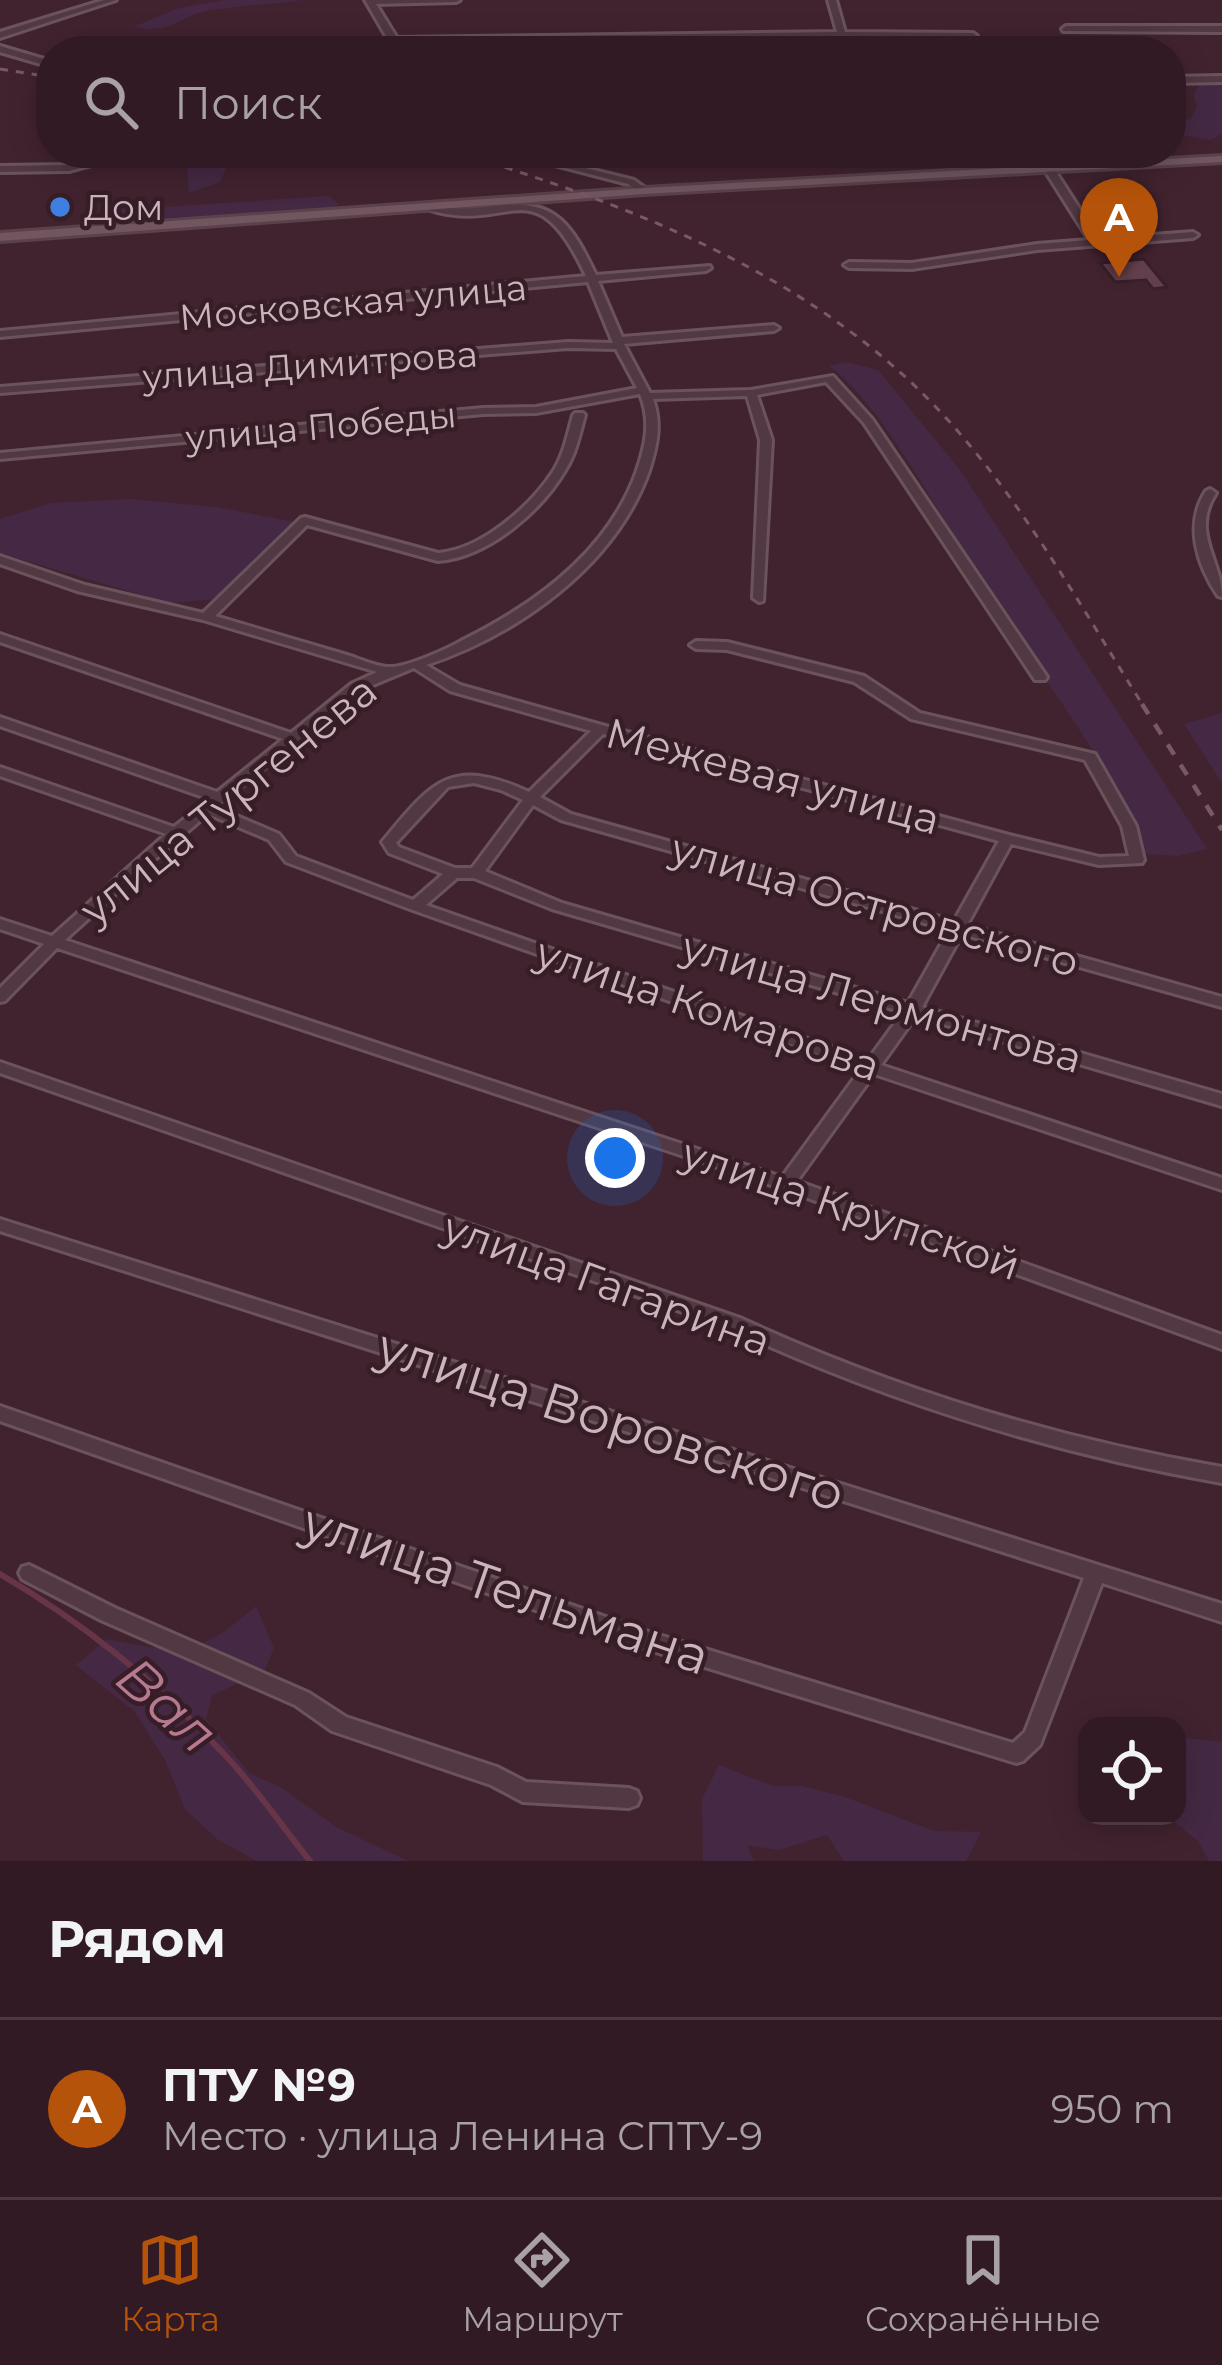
<!DOCTYPE html>
<html lang="ru">
<head>
<meta charset="utf-8">
<style>
	body { margin:0; font-family:Montserrat,sans-serif; background:#39232b; color:#f1f3f6 }
	.controls { position:absolute; right:36px; bottom:36px; display:grid; overflow:hidden; border-radius:24px; box-shadow:0 6px 30px #0003 }
	.controls button { width:108px; height:108px; display:grid; place-items:center; padding:0; border:0; border-bottom:3px solid #4c3841; background:#311a23; color:#f1f3f6; font:60px sans-serif }
	.you { position:absolute; left:615px; top:1158px; width:42px; height:42px; margin:-30px; border:9px solid #fff; border-radius:50%; background:#1a73e8; box-shadow:0 0 0 18px #1a73e833 }
	.badge { display:grid; place-items:center; width:78px; height:78px; border-radius:50%; background:#b45309; color:#fff; font-size:39px; font-weight:700 }
	.pin { position:absolute; translate:-50% -99px; filter:drop-shadow(0 3px 6px #0008) }
	.pin::after { content:''; position:absolute; top:63px; width:42px; height:36px; background:inherit; clip-path:polygon(0 0,100% 0,50% 100%) }
	.list { margin:0; padding:0; list-style:none }
	h2 { display:flex; justify-content:space-between; align-items:center; height:156px; margin:0; padding:0 48px; font-size:51px }
	h2 small { font-size:39px; font-weight:400; color:#a8a1a6 }
	.list li { display:grid; grid-template-columns:78px 1fr auto; gap:36px; align-items:center; box-sizing:border-box; height:180px; padding:0 48px; border-top:3px solid #4c3841 }
	.list b { display:block; font-size:45px; white-space:nowrap }
	.list p { margin:0; font-size:39px; white-space:nowrap; color:#a8a1a6 }
	.list em { font-size:39px; font-style:normal; color:#a8a1a6 }
	.icon { flex:none; width:66px; height:66px; fill:none; stroke:currentColor; stroke-width:2; stroke-linecap:round; stroke-linejoin:round }
	.map { position:relative; flex:none; width:1222px; height:1861px; overflow:hidden }
	.search { position:absolute; background:#311a23; box-shadow:0 6px 30px #0003; left:36px; right:36px; top:36px; height:132px; display:flex; align-items:center; gap:30px; box-sizing:border-box; padding:0 42px; border-radius:48px; color:#a8a1a6; font-size:45px }
	.sheet { height:336px; background:#311a23 }
	nav { display:flex; justify-content:space-around; align-items:center; box-sizing:border-box; height:168px; border-top:3px solid #4c3841; background:#311a23; font-size:33px; color:#a8a1a6 }
	nav a { display:grid; justify-items:center; gap:6px }
	nav .on { color:#b45309 }
	.map>svg:first-child { display:block }
</style>
</head>
<body>
<div class="map">
<svg width="1222" height="1861" viewBox="0 0 1222 1861">
	<rect width="100%" height="100%" fill="#41232f"/>
	<!-- green -->
	<path fill="#452944" d="M 225,0 L 302,0 C 270,5 237,5 206,11 C 177,17 173,35 133,27 L 179,8 Z
		M 1200,84 L 1222,84 L 1222,134 L 1211,140 L 1171,133 L 1171,112 L 1180,120 L 1190,119 L 1197,107 L 1193,94 Z
		M 192,153 L 354,153 L 342,166 L 284,155 L 228,164 L 220,182 L 189,193 L 187,166 Z
		M 328,196 L 339,204 L 335,208 L 112,221 L 114,212 L 122,210 Z
		M 846,362 L 878,370 L 960,470 L 1207,849 L 1178,856 L 1145,854 C 1110,761 1045,683 992,600 C 954,541 883,402 829,366 Z
		M 130,499 L 216,507 L 295,522 L 216,599 L 169,603 L 0,553 L 0,519 L 51,503 Z
		M 1222,713 L 1222,783 L 1184,724 Z
		M 256,1606 L 274,1648 L 264,1672 L 212,1695 L 206,1719 L 249,1773 L 282,1788 L 336,1827 L 408,1861 L 257,1861 L 217,1839 L 185,1809 L 165,1760 L 135,1712 L 76,1665 L 107,1639 C 181,1654 198,1657 256,1606 Z
		M 1177,1737 L 1222,1742 L 1222,1861 L 1209,1861 L 1198,1841 L 1167,1816 L 1177,1816 Z
		M 719,1765 L 773,1786 L 802,1786 L 845,1797 L 934,1831 L 981,1832 L 966,1861 L 844,1861 L 827,1835 L 779,1850 L 747,1845 L 754,1861 L 703,1861 L 702,1799 Z"/>
	<g fill="none" stroke-linecap="round" stroke-linejoin="round">
		<!-- stream -->
		<path stroke="#673448" stroke-width="6" d="M 0,1574 C 82,1622 158,1683 223,1753 C 255,1786 281,1825 310,1861"/>
	</g>
	<!-- building -->
	<path fill="#623f4c" stroke="#381f28" stroke-width="3" d="M 1144,259 L 1167,287 L 1153,289 L 1146,280 L 1115,282 L 1100,263 Z"/>
	<g fill="none" stroke-linecap="round" stroke-linejoin="round">
		<!-- minor casing -->
		<g stroke="#6b535c" stroke-width="6">
			<path id="minor" d="M 104,0 L 116,0 L 0,38 L 0,32 Z
				M 365,0 L 460,0 L 456,2 L 376,4 L 397,38 L 837,32 L 828,0 L 836,0 L 845,32 L 973,33 L 977,36 L 983,51 L 975,51 L 970,38 L 846,37 L 850,51 L 842,51 L 838,37 L 400,43 L 403,48 L 399,51 L 389,41 Z
				M 1066,26 L 1222,26 L 1222,32 L 1063,31 L 1062,29 Z
				M 153,42 L 191,48 L 195,51 L 175,51 L 150,47 L 150,43 Z
				M 0,46 L 51,61 L 51,67 L 0,52 Z
				M 1222,76 L 1222,82 L 1171,83 L 1171,77 Z
				M 508,153 L 524,153 L 634,180 L 649,191 L 641,193 L 628,184 Z
				M 88,160 L 93,163 L 91,165 L 69,171 L 0,172 L 0,166 L 69,165 Z
				M 1049,166 L 1054,169 L 1099,239 L 1193,232 L 1198,235 L 1193,238 L 1037,250 L 912,269 L 849,268 L 844,265 L 849,262 L 912,263 L 1037,244 L 1089,240 L 1044,169 Z
				M 430,204 C 453,211 473,209 497,206 C 557,198 572,226 596,275 L 710,266 L 711,268 L 706,271 L 598,281 L 622,337 L 774,325 L 779,328 L 774,331 L 624,344 L 650,393 L 751,390 L 833,376 L 872,419 L 1047,677 L 1045,680 L 1035,680 L 864,423 L 826,382 L 757,395 L 772,440 L 763,601 L 759,602 L 753,598 L 760,440 L 747,396 L 653,399 C 662,424 657,446 649,471 C 615,566 519,634 426,665 L 460,685 L 605,726 L 1009,835 L 1099,857 L 1129,856 L 1122,826 L 1085,760 L 911,719 L 854,682 L 727,650 L 696,649 L 690,645 L 696,641 L 727,642 L 864,676 L 920,713 L 1095,754 L 1136,826 L 1144,860 L 1142,863 L 1099,865 L 1011,844 L 967,925 L 1222,997 L 1222,1007 L 962,934 L 922,1007 L 1222,1094 L 1222,1106 L 916,1016 L 881,1065 L 1222,1178 L 1222,1190 L 874,1074 L 797,1181 L 1222,1335 L 1222,1349 L 780,1188 L 57,948 L 5,1001 L 0,1002 L 0,988 L 44,944 L 0,929 L 0,919 L 52,936 L 166,834 L 0,776 L 0,767 L 174,827 L 209,799 L 0,726 L 0,717 L 217,792 L 283,739 L 0,642 L 0,634 L 291,733 L 351,684 L 377,672 L 203,620 L 77,591 L 0,564 L 0,556 L 85,585 L 203,613 L 301,518 L 305,517 L 438,553 C 481,550 531,506 554,470 C 564,454 568,433 573,415 L 575,413 L 583,413 L 585,415 C 580,433 576,453 566,469 C 541,512 488,557 438,561 L 307,525 L 215,616 C 259,629 303,642 347,655 C 360,659 379,668 392,667 C 409,666 445,650 461,641 C 534,605 607,553 636,473 C 646,445 651,421 640,394 L 536,413 L 483,414 L 0,459 L 0,453 L 483,408 L 536,407 L 637,388 L 616,349 L 568,348 L 0,393 L 0,387 L 568,342 L 613,343 L 588,282 L 0,337 L 0,331 L 586,276 C 533,162 510,237 427,209 L 425,207 ZM 414,668 L 450,691 L 591,731 L 529,792 C 450,756 432,782 382,842 L 389,853 L 443,874 L 413,900 L 296,856 L 279,834 L 216,807 L 361,690 ZM 603,734 L 999,841 L 954,921 L 571,814 L 540,797 ZM 474,783 L 501,790 L 523,800 L 472,868 L 455,868 L 399,847 L 396,843 L 448,787 ZM 533,805 L 561,820 L 949,930 L 908,1003 L 562,903 L 485,871 ZM 208,814 L 269,840 L 286,862 L 410,909 L 861,1069 L 782,1177 L 65,940 L 133,878 ZM 457,878 L 474,878 L 552,909 L 903,1012 L 868,1060 L 426,905 Z
				M 1210,489 L 1216,493 C 1190,533 1222,559 1222,597 L 1218,596 C 1197,565 1184,524 1206,491 Z
				M 0,1062 L 740,1318 C 895,1389 1054,1438 1222,1467 L 1222,1483 C 1050,1453 886,1401 728,1328 L 0,1073 Z
				M 0,1219 L 1222,1604 L 1222,1622 L 1102,1583 L 1040,1745 L 1023,1761 L 1016,1763 L 646,1649 L 0,1421 L 0,1406 L 646,1631 L 1013,1743 L 1025,1732 L 1084,1578 L 0,1231 Z
				M 29,1565 L 115,1608 L 309,1693 L 346,1717 L 497,1767 L 526,1782 L 629,1788 L 637,1791 L 640,1798 L 637,1805 L 629,1808 L 523,1802 L 491,1785 L 332,1731 L 295,1705 L 101,1620 L 22,1579 L 19,1573 L 22,1567 Z"/>
		</g>
		<!-- major casing -->
		<g stroke="#5a414a" stroke-width="6">
			<path id="major" d="M 1222,156 L 1222,162 L 644,194 L 0,241 L 0,233 L 644,188 Z"/>
		</g>
		<!-- minor -->
		<use href="#minor" fill="#513842" fill-rule="evenodd"/>
		<!-- major -->
		<use href="#major" fill="#715660" fill-rule="evenodd"/>
		<!-- rail-far1 -->
		<path stroke="#785965" stroke-width="3" stroke-dasharray="8 8" stroke-linecap="butt" d="M 0,69 L 51,77
			M 459,153 C 623,203 792,267 917,388 C 1010,478 1076,599 1144,707"/>
		<!-- rail -->
		<path stroke="#785965" stroke-width="4.5" stroke-dasharray="12 12" stroke-linecap="butt" d="M 1142,704 L 1222,830"/>
	</g>
	<!-- markers -->
	<circle fill="#3f7fe0" stroke="#361d26" stroke-width="4.5" cx="60" cy="207" r="12"/>
	<g text-anchor="middle" stroke-width="9" stroke-linejoin="round" paint-order="stroke">
		<!-- far-poi labels -->
		<g font-size="36" fill="#cbb4bd" stroke="#361d26" text-anchor="start">
			<text x="84" y="220">Дом</text>
		</g>
		<!-- far-street labels -->
		<g font-size="36" fill="#cbb4bd" stroke="#361d26">
			<text transform="translate(353 302) rotate(-5)" y="13">Московская улица</text>
			<text transform="translate(310 365) rotate(-4)" y="13">улица Димитрова</text>
			<text transform="translate(321 426) rotate(-5)" y="13">улица Победы</text>
		</g>
		<!-- street labels -->
		<g font-size="42" fill="#cbb4bd" stroke="#361d26">
			<text transform="translate(773 776) rotate(15)" y="15">Межевая улица</text>
			<text transform="translate(228 800) rotate(-39)" y="15">улица Тургенева</text>
			<text transform="translate(875 905) rotate(16)" y="15">улица Островского</text>
			<text transform="translate(882 1002) rotate(16)" y="15">улица Лермонтова</text>
			<text transform="translate(708 1009) rotate(19)" y="15">улица Комарова</text>
			<text transform="translate(851 1209) rotate(19)" y="15">улица Крупской</text>
			<text transform="translate(607 1284) rotate(20)" y="15">улица Гагарина</text>
		</g>
		<!-- near-street labels -->
		<g font-size="51" fill="#cbb4bd" stroke="#361d26">
			<text transform="translate(611 1420) rotate(18)" y="18">улица Воровского</text>
			<text transform="translate(506 1589) rotate(19)" y="18">улица Тельмана</text>
		</g>
		<!-- near-water labels -->
		<g font-size="54" font-style="italic" fill="#b57a91" stroke="#361d26">
			<text transform="translate(167 1705) rotate(42)" y="19">Вал</text>
		</g>
	</g>
</svg>
<div class="controls">
<button><svg class="icon" aria-label="locate" viewBox="0 0 24 24"><circle cx="12" cy="12" r="6"/><path d="M12 2v4M12 18v4M2 12h4M18 12h4"/></svg></button>
</div>
<div class="you"></div>
<div class="pin badge" style="left:1119px;top:277px">A</div>
<div class="search"><svg class="icon" aria-label="search" viewBox="0 0 24 24"><circle cx="10" cy="10" r="6"/><path d="M15 15l6 6"/></svg>Поиск</div>
</div>
<section class="sheet">
<h2>Рядом<small></small></h2>
<ul class="list">
<li><span class="badge">A</span><div><b>ПТУ №9</b><p>Место · улица Ленина СПТУ-9</p></div><em>950 m</em></li>
</ul>
</section>
<nav>
<a class="on"><svg class="icon" aria-label="map" viewBox="0 0 24 24"><path d="M3 6l6-2 6 2 6-2v14l-6 2-6-2-6 2zM9 4v14M15 6v14"/></svg>Карта</a>
<a><svg class="icon" aria-label="directions" viewBox="0 0 24 24"><path d="M12 3l9 9-9 9-9-9zM9 14v-3h6M13 9l2 2-2 2"/></svg>Маршрут</a>
<a><svg class="icon" aria-label="saved" viewBox="0 0 24 24"><path d="M7 4h10v16l-5-4-5 4z"/></svg>Сохранённые</a>
</nav>
</body>
</html>
